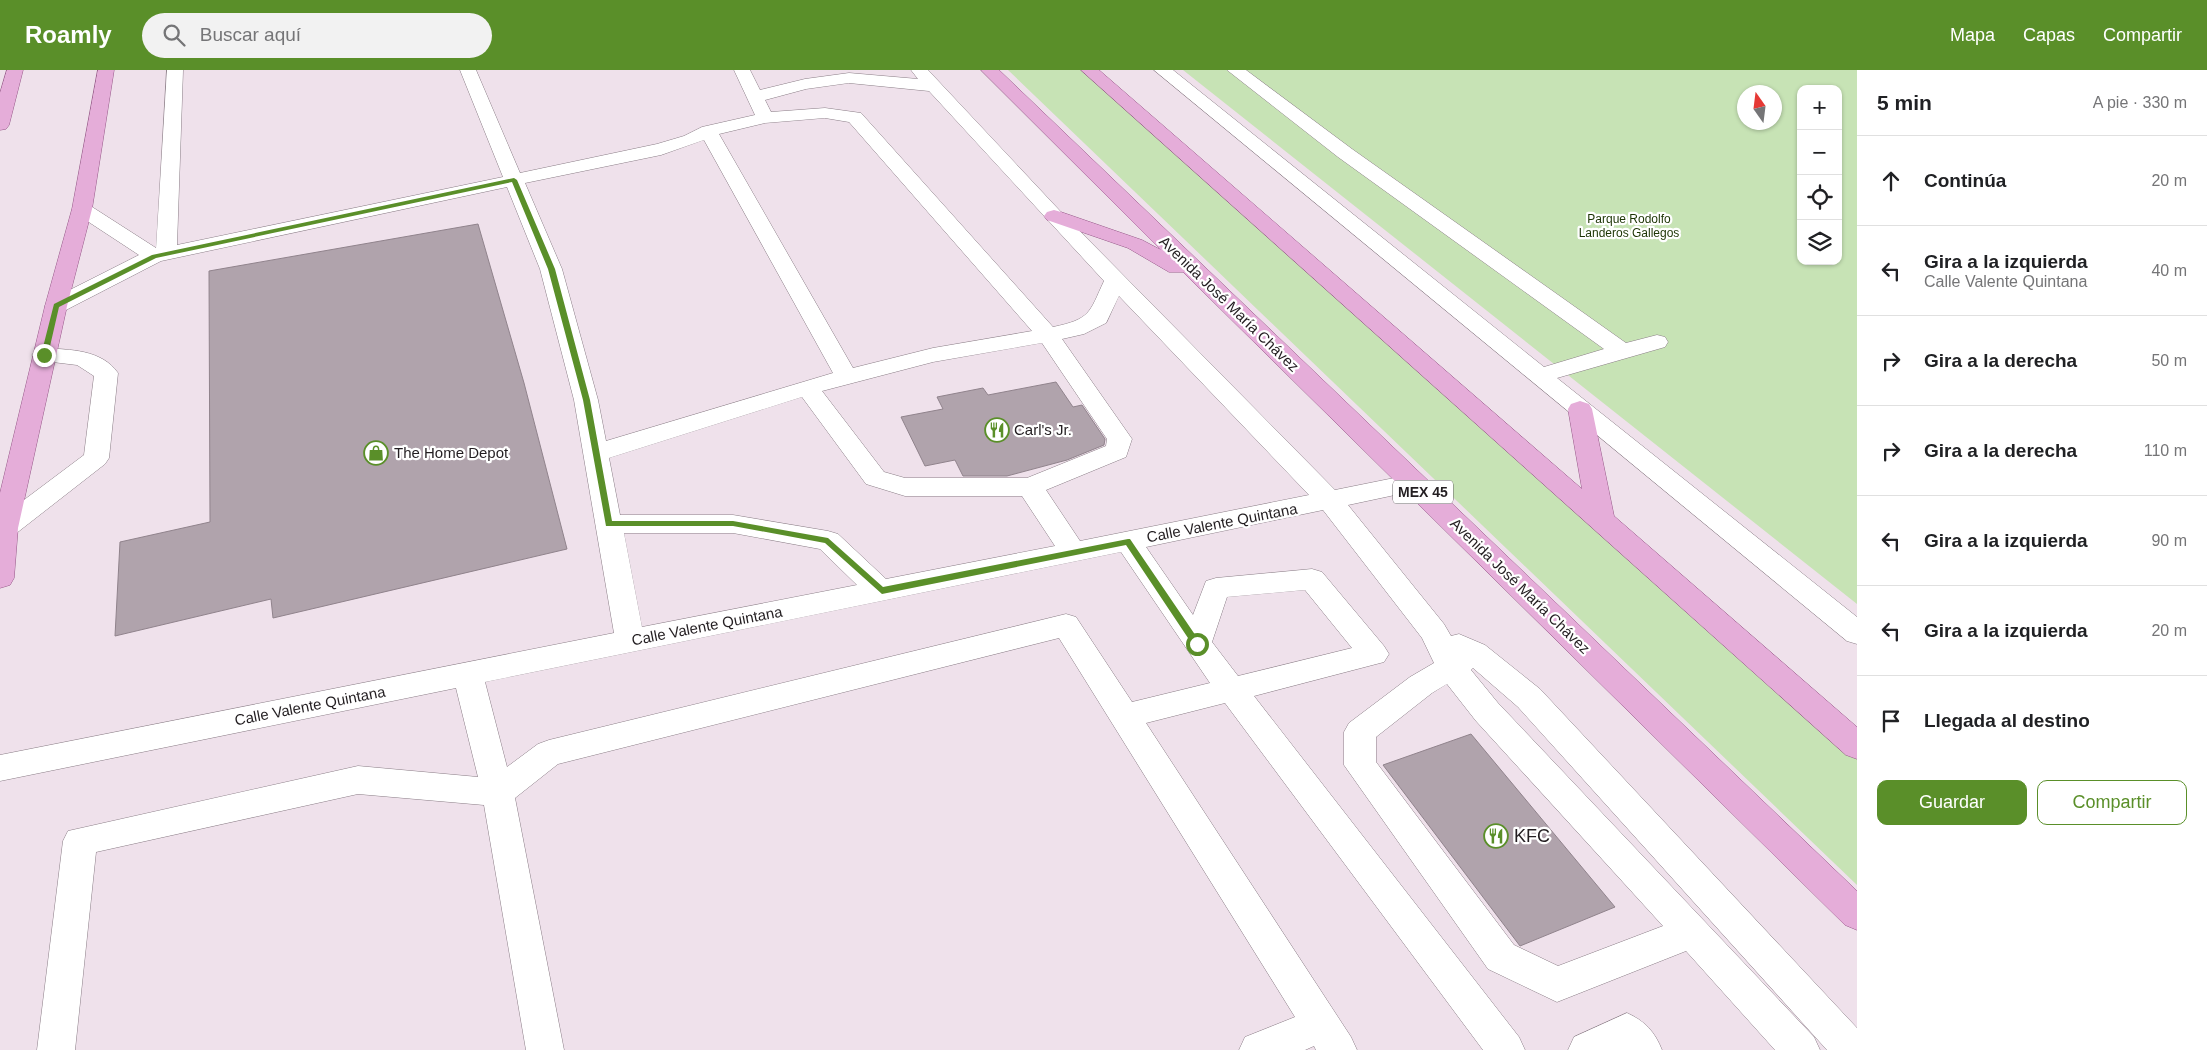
<!DOCTYPE html>
<html lang="es">
<head>
<meta charset="utf-8">
<style>
	body { margin:0; font-family:Helvetica,sans-serif; background:#f2f2f2; color:#202124 }
	.controls { position:absolute; right:15px; top:15px; display:grid; overflow:hidden; border-radius:10px; box-shadow:0 1px 4px #0004 }
	.controls button { width:45px; height:45px; display:grid; place-items:center; padding:0; border:0; border-bottom:1px solid #e0e0e0; background:#fff; color:#202124; font:25px sans-serif }
	.compass { position:absolute; left:1737px; top:15px; width:45px; height:45px; border-radius:50%; background:#fff; box-shadow:0 1px 4px #0004; rotate:346deg }
	.stop { position:absolute; width:15px; height:15px; margin:-11px; border:4px solid #5a8f29; border-radius:50%; background:#fff }
	.stop.end { background:#5a8f29; border-color:#fff; box-shadow:0 1px 5px #0008 }
	.list { margin:0; padding:0; list-style:none }
	h2 { display:flex; justify-content:space-between; align-items:center; height:65px; margin:0; padding:0 20px; font-size:21px }
	h2 small { font-size:16px; font-weight:400; color:#757577 }
	.list li { display:grid; grid-template-columns:32px 1fr auto; gap:15px; align-items:center; box-sizing:border-box; height:90px; padding:0 20px; border-top:1px solid #e0e0e0 }
	.list b { display:block; font-size:19px; white-space:nowrap }
	.list p { margin:0; font-size:16px; white-space:nowrap; color:#757577 }
	.list em { font-size:16px; font-style:normal; color:#757577 }
	.actions { display:flex; gap:10px; padding:15px 20px }
	.actions a { flex:1; padding:11px 0; border:1px solid #5a8f29; border-radius:10px; text-align:center; font-size:18px; color:#5a8f29 }
	.actions .main { background:#5a8f29; color:#fff }
	.icon { flex:none; width:28px; height:28px; fill:none; stroke:currentColor; stroke-width:2; stroke-linecap:round; stroke-linejoin:round }
	.map { position:relative; flex:none; width:1857px; height:980px; overflow:hidden }
	header { display:flex; align-items:center; gap:30px; box-sizing:border-box; height:70px; padding:0 25px; background:#5a8f29; color:#fff }
	header strong { font-size:24px }
	nav { display:flex; gap:28px; margin-inline-start:auto; font-size:18px }
	.search { width:350px; height:45px; background:#f2f2f2; display:flex; align-items:center; gap:12px; box-sizing:border-box; padding:0 18px; border-radius:28px; color:#757577; font-size:19px }
	main { display:flex }
	aside { flex:1; background:#fff }
	.map>svg:first-child { display:block }
</style>
</head>
<body>
<header>
<strong>Roamly</strong>
<div class="search"><svg class="icon" aria-label="search" viewBox="0 0 24 24"><circle cx="10" cy="10" r="6"/><path d="M15 15l6 6"/></svg>Buscar aquí</div>
<nav><a>Mapa</a><a>Capas</a><a>Compartir</a></nav>
</header>
<main>
<div class="map">
<svg width="1857" height="980" viewBox="0 0 1857 980">
	<rect width="100%" height="100%" fill="#efe1eb"/>
	<!-- green -->
	<path fill="#c7e3b5" fill-rule="evenodd" d="M 1008,0 L 1084,0 L 1857,680 L 1857,815 Z
		M 1183,0 L 1857,0 L 1857,534 ZM 1801,19 L 1838,19 L 1838,191 L 1801,191 ZM 1744,22 L 1774,22 L 1774,52 L 1744,52 Z"/>
	<!-- building -->
	<path fill="#b0a3ac" stroke="#90838c" d="M 478,154 L 524,313 L 567,479 L 273,548 L 271,529 L 115,566 L 120,472 L 210,452 L 209,201 Z
		M 1056,312 L 1073,337 L 1082,335 L 1105,369 L 1104,375 L 1067,390 L 1007,406 L 963,406 L 955,390 L 925,396 L 901,347 L 943,339 L 937,327 L 983,318 L 988,325 Z
		M 1471,664 L 1615,837 L 1520,876 L 1383,695 Z"/>
	<g fill="none" stroke-linecap="round" stroke-linejoin="round">
		<!-- minor casing -->
		<g stroke="#8a7d86" stroke-width="1">
			<path id="minor" d="M 167,0 L 183,0 L 177,175 L 503,107 L 460,0 L 476,0 L 520,103 L 657,74 L 684,66 L 702,57 L 755,45 L 734,0 L 750,0 L 760,20 L 805,9 L 849,3 L 918,9 L 911,0 L 928,0 L 1061,142 L 1335,420 L 1414,404 L 1423,407 L 1427,413 L 1423,419 L 1348,435 L 1444,554 L 1451,566 L 1459,564 L 1485,575 L 1540,619 L 1857,958 L 1857,980 L 1827,980 L 1518,637 L 1473,598 L 1471,600 L 1498,633 L 1814,967 L 1820,980 L 1775,980 L 1686,881 L 1557,932 L 1488,899 L 1344,695 L 1344,662 L 1349,653 L 1410,607 L 1434,593 L 1422,568 L 1323,440 L 1146,477 L 1193,545 L 1206,511 L 1216,508 L 1312,499 L 1322,502 L 1384,576 L 1389,584 L 1384,592 L 1254,626 L 1519,967 L 1525,980 L 1483,980 L 1225,633 L 1146,653 L 1351,967 L 1357,980 L 1316,980 L 1314,976 L 1305,980 L 1239,980 L 1245,967 L 1295,947 L 1059,568 L 558,694 L 515,728 L 564,980 L 526,980 L 484,735 L 358,724 L 96,782 L 75,980 L 37,980 L 63,771 L 68,761 L 358,696 L 478,707 L 456,618 L 0,711 L 0,685 L 614,563 L 574,330 L 540,199 L 507,117 L 161,191 L 64,241 L 56,243 L 48,241 L 45,236 L 48,231 L 139,185 L 75,143 L 72,139 L 75,135 L 82,133 L 89,135 L 156,178 ZM 849,13 L 929,21 L 1104,211 C 1089,243 1091,249 1053,257 L 861,43 L 825,38 L 771,42 L 765,30 L 806,19 ZM 825,48 L 849,52 L 1032,261 L 933,278 L 853,298 L 719,64 L 765,53 ZM 704,70 L 833,303 L 606,371 L 598,330 L 562,199 L 525,113 L 661,85 ZM 1119,226 L 1309,425 L 1080,471 L 1046,420 L 1126,387 L 1132,369 L 1062,269 L 1084,264 L 1106,253 ZM 1042,273 L 1107,369 L 1106,376 L 1027,408 L 905,408 L 884,402 L 822,321 L 933,292 ZM 802,327 L 866,414 L 905,426 L 1022,426 L 1055,476 L 886,509 L 838,464 L 828,461 L 733,445 L 620,445 L 609,388 ZM 624,463 L 733,463 L 820,479 L 857,515 L 642,557 ZM 1121,482 L 1210,613 L 1132,632 L 1076,547 L 1066,544 L 549,670 L 538,674 L 507,697 L 485,612 ZM 1305,520 L 1352,578 L 1238,606 L 1212,572 L 1227,527 ZM 1447,614 L 1476,651 L 1663,856 L 1558,896 L 1514,875 L 1376,692 L 1376,667 L 1432,623 Z
				M 1154,0 L 1173,0 L 1544,297 L 1604,279 L 1338,87 L 1227,0 L 1246,0 L 1352,79 L 1626,273 L 1657,265 L 1665,267 L 1668,272 L 1665,277 L 1557,308 L 1857,547 L 1857,574 L 1847,571 Z
				M 44,278 C 70,280 101,279 118,303 L 109,388 L 105,394 L 14,465 L 5,467 L 0,466 L 0,448 L 84,385 L 94,306 L 77,295 L 36,290 L 32,285 L 36,280 Z
				M 1627,943 C 1645,951 1655,962 1662,980 L 1568,980 L 1574,967 Z"/>
		</g>
		<!-- major casing -->
		<g stroke="#965888" stroke-width="1">
			<path id="major" d="M 7,0 L 23,0 L 9,55 L 6,59 L 0,60 L 0,23 Z
				M 98,0 L 114,0 L 92,139 L 67,236 L 18,458 L 14,508 L 10,515 L 0,518 L 0,423 L 45,236 L 72,139 Z
				M 981,0 L 999,0 L 1857,821 L 1857,860 L 1845,855 L 1183,202 L 1169,202 L 1128,178 L 1047,150 L 1044,146 L 1047,142 L 1054,140 L 1061,142 L 1142,170 L 1161,180 Z
				M 1081,0 L 1099,0 L 1582,419 L 1568,339 L 1571,334 L 1580,331 L 1589,334 L 1592,339 L 1614,446 L 1857,657 L 1857,689 L 1846,685 Z"/>
		</g>
		<!-- minor -->
		<use href="#minor" fill="#fff" fill-rule="evenodd"/>
		<!-- major -->
		<use href="#major" fill="#e5add9" fill-rule="evenodd"/>
	</g>
	<!-- route -->
	<path fill="#5a8f29" d="M 514,108 L 517,110 L 555,199 L 590,330 L 612,451 L 733,451 L 828,468 L 883,517 L 1128,469 L 1130,469 L 1200,572 L 1200,577 L 1194,577 L 1126,475 L 882,524 L 825,473 L 733,456 L 606,456 L 583,330 L 548,199 L 512,112 L 156,188 L 59,237 L 48,285 L 44,287 L 41,285 L 54,234 L 152,185 Z"/>
	<!-- icons -->
	<defs>
		<g id="restaurant-ring" transform="scale(1.25)"><circle r="9.5" fill="#fff" stroke="#5a8f29" stroke-width="1.5"/><path d="M-5-6h1v4h1v-4h1v4h1v-4h1v5L-1.5 .5V6h-2V.5L-5-1ZM5-6V6H3V1.5H1.5Q1.5-4 5-6Z" fill="#5a8f29"/></g>
		<g id="shop-ring" transform="scale(1.25)"><circle r="9.5" fill="#fff" stroke="#5a8f29" stroke-width="1.5"/><path d="M-5-2.5h2.3a2.7 3.5 0 0 1 5.4 0H5L5.5 6h-11ZM-1.5-2.5h3a1.5 2.3 0 0 0-3 0Z" fill="#5a8f29"/></g>
	</defs>
	<g fill-rule="evenodd">
		<use href="#restaurant-ring" x="997" y="360"/>
		<use href="#shop-ring" x="376" y="383"/>
		<use href="#restaurant-ring" x="1496" y="766"/>
	</g>
	<g text-anchor="middle" stroke-width="4.5" stroke-linejoin="round" paint-order="stroke">
		<!-- far-park labels -->
		<g font-size="12" fill="#1c3404" stroke="#fff">
			<text x="1629" y="153">Parque Rodolfo<tspan x="1629" dy="14">Landeros Gallegos</tspan></text>
		</g>
		<!-- shield labels -->
		<rect fill="#fff" stroke="#656264" stroke-width="1" x="1393" y="410.5" width="60" height="23" rx="4"/>
		<g font-size="14" font-weight="bold" fill="#231e21">
			<text x="1423" y="427">MEX 45</text>
		</g>
		<!-- street labels -->
		<g font-size="15" fill="#231e21" stroke="#fff">
			<text transform="translate(1229 234) rotate(44)" y="5">Avenida José María Chávez</text>
			<text transform="translate(1222 453) rotate(-11)" y="5">Calle Valente Quintana</text>
			<text transform="translate(1520 516) rotate(44)" y="5">Avenida José María Chávez</text>
			<text transform="translate(707 556) rotate(-11)" y="5">Calle Valente Quintana</text>
			<text transform="translate(310 636) rotate(-11)" y="5">Calle Valente Quintana</text>
		</g>
		<!-- poi labels -->
		<g font-size="15" fill="#231e21" stroke="#fff" text-anchor="start">
			<text x="1014" y="365">Carl's Jr.</text>
			<text x="394" y="388">The Home Depot</text>
		</g>
		<!-- near-poi labels -->
		<g font-size="18" fill="#231e21" stroke="#fff" text-anchor="start">
			<text x="1514" y="772">KFC</text>
		</g>
	</g>
</svg>
<div class="controls">
<button>+</button>
<button>−</button>
<button><svg class="icon" aria-label="locate" viewBox="0 0 24 24"><circle cx="12" cy="12" r="6"/><path d="M12 2v4M12 18v4M2 12h4M18 12h4"/></svg></button>
<button><svg class="icon" aria-label="layers" viewBox="0 0 24 24"><path d="M12 4l9 5-9 5-9-5zM3 14l9 5 9-5"/></svg></button>
</div>
<svg class="compass" viewBox="-18 -18 36 36"><path d="M0-13l5 13h-10z" fill="#e53935"/><path d="M0 13l5-13h-10z" fill="#757577"/></svg>
<div class="stop" style="left:1197px;top:574px"></div>
<div class="stop end" style="left:44px;top:285px"></div>
</div>
<aside>
<h2>5 min<small>A pie · 330 m</small></h2>
<ul class="list">
<li><svg class="icon" aria-label="ahead" viewBox="0 0 24 24"><path d="M12 20V5M6 11l6-6 6 6"/></svg><div><b>Continúa</b></div><em>20 m</em></li>
<li><svg class="icon" aria-label="left" viewBox="0 0 24 24"><path d="M17 20v-9H6M10 6l-5 5 5 5"/></svg><div><b>Gira a la izquierda</b><p>Calle Valente Quintana</p></div><em>40 m</em></li>
<li><svg class="icon" aria-label="right" viewBox="0 0 24 24"><path d="M7 20v-9h11M14 6l5 5-5 5"/></svg><div><b>Gira a la derecha</b></div><em>50 m</em></li>
<li><svg class="icon" aria-label="right" viewBox="0 0 24 24"><path d="M7 20v-9h11M14 6l5 5-5 5"/></svg><div><b>Gira a la derecha</b></div><em>110 m</em></li>
<li><svg class="icon" aria-label="left" viewBox="0 0 24 24"><path d="M17 20v-9H6M10 6l-5 5 5 5"/></svg><div><b>Gira a la izquierda</b></div><em>90 m</em></li>
<li><svg class="icon" aria-label="left" viewBox="0 0 24 24"><path d="M17 20v-9H6M10 6l-5 5 5 5"/></svg><div><b>Gira a la izquierda</b></div><em>20 m</em></li>
<li><svg class="icon" aria-label="arrive" viewBox="0 0 24 24"><path d="M6 21V4h12l-3 4 3 4H6"/></svg><div><b>Llegada al destino</b></div></li>
</ul>
<div class="actions"><a class="main">Guardar</a><a>Compartir</a></div>
</aside>
</main>
</body>
</html>
